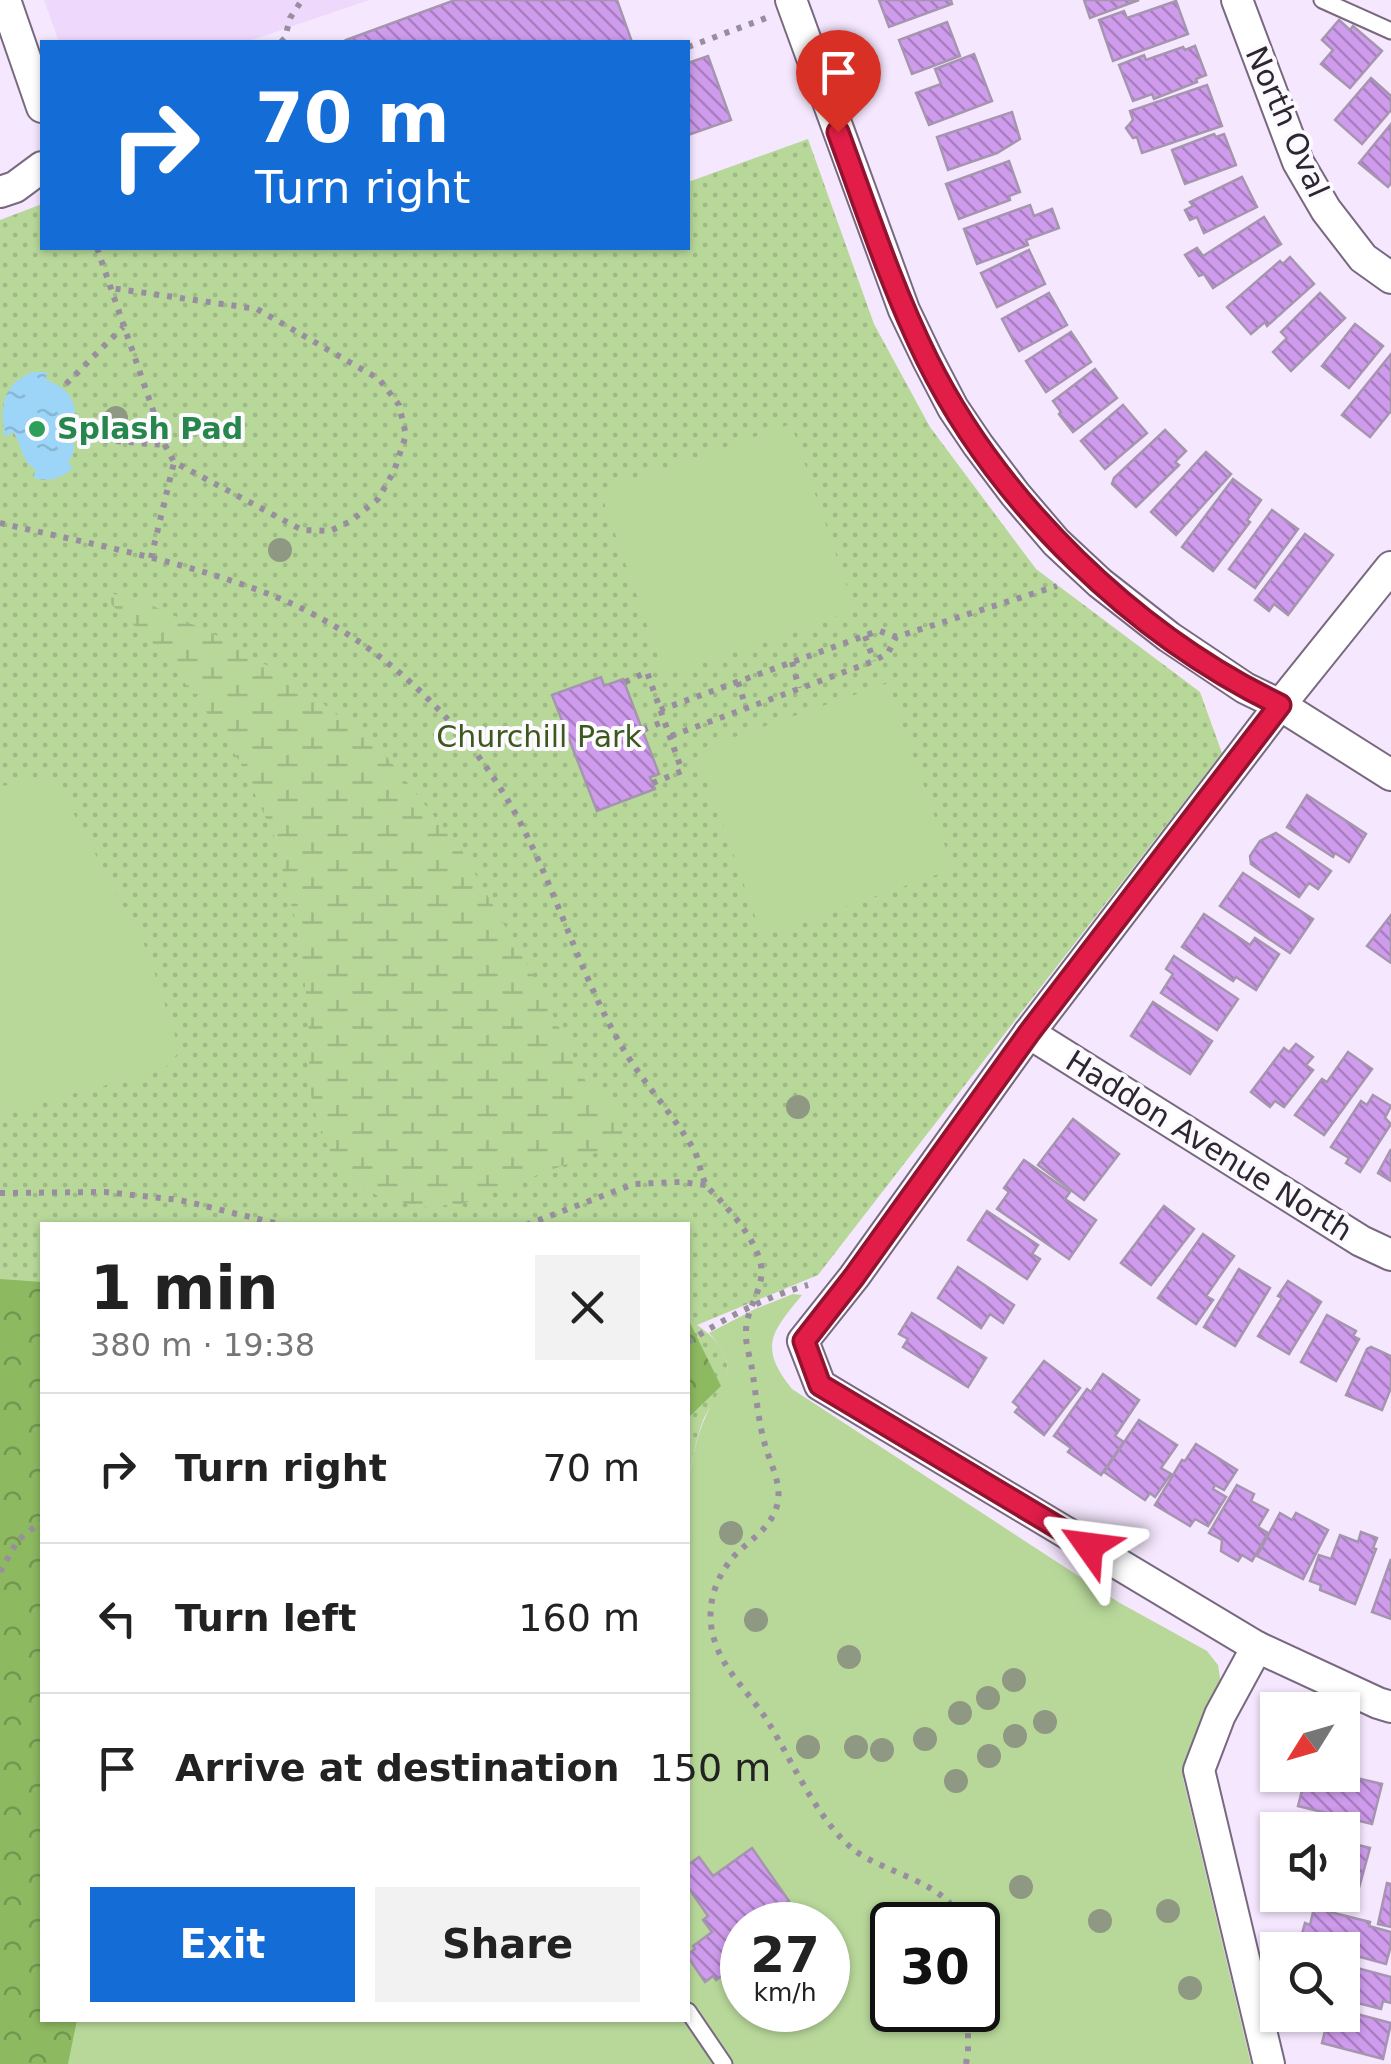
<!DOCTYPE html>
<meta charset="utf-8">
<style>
:root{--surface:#fff;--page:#f2f2f2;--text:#222;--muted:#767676;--line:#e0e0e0;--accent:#146cd6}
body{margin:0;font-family:"DejaVu Sans",sans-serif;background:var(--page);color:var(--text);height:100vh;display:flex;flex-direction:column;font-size:38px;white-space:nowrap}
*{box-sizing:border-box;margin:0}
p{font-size:32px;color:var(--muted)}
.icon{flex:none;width:55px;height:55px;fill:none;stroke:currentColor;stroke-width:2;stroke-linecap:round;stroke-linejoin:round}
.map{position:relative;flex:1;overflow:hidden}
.sheet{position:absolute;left:40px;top:1222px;width:650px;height:800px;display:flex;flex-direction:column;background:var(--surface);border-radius:0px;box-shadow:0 2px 8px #0004}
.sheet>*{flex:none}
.banner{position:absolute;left:40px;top:40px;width:650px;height:210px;border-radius:0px;box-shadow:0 2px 8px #0004;background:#146cd6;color:#fff;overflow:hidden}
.needle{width:65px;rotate:233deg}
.controls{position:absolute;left:1260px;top:1692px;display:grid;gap:20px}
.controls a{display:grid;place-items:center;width:100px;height:100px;border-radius:0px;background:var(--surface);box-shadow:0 2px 8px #0004;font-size:50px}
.speed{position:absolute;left:720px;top:1902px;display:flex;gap:20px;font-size:50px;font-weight:700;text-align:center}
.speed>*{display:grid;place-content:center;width:130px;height:130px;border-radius:50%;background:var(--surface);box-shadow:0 2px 8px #0004;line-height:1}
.speed small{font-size:25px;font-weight:400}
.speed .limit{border:5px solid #111;border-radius:15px;background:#fff;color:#111}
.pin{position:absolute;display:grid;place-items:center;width:85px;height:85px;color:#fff;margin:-102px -42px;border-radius:50% 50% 50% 0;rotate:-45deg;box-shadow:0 0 10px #0007}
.pin .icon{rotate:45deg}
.me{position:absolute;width:110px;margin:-55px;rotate:301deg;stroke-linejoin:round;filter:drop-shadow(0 0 8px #0008)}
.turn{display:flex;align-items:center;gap:35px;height:210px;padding:0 50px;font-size:45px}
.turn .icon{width:130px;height:130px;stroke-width:2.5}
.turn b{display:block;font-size:70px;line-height:85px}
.round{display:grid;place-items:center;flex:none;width:105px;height:105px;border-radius:0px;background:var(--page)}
.summary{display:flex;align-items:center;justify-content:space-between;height:170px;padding:0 50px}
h1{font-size:60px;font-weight:800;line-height:75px}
.primary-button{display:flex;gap:20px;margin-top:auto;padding:20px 50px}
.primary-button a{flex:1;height:115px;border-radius:0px;background:var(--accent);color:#fff;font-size:40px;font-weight:800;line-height:115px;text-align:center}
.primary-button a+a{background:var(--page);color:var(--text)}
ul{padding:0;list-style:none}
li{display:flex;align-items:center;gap:30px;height:150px;padding:0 50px;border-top:2px solid var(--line)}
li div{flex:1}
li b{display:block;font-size:38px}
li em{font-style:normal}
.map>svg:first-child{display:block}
.built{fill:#eed8fb}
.grass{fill:url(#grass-dots)}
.forest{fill:url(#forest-crowns)}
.wetland{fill:url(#wetland-marsh)}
.garden{fill:#b8d89a;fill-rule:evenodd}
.water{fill:url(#water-ripples)}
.building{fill:url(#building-back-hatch);stroke:#a595af;stroke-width:2.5}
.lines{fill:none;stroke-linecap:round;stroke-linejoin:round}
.service-casing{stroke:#786981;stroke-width:19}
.minor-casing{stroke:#786981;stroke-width:34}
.path{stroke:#988e9f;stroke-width:6;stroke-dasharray:5 8;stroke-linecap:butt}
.service{stroke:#fff;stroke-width:15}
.minor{stroke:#fff;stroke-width:30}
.tree{fill:#8f9882}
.route-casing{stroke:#92132f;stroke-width:25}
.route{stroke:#e11d48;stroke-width:18}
.leisure-dot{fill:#2e9e5b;stroke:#fcf9ff;stroke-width:4}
.labels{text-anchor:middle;stroke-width:8;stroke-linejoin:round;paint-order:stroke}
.street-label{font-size:30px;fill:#2c2630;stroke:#fcf9ff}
.leisure-label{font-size:30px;font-weight:bold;fill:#27864d;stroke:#fcf9ff;text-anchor:start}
.park-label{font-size:30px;fill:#3c581c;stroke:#fcf9ff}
</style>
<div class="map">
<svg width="1391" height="2064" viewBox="0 0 1391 2064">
<defs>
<pattern id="grass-dots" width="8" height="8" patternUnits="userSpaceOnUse" patternTransform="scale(2.5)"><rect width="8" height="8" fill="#b8d89a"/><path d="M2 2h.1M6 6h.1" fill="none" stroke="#9eb985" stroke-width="1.8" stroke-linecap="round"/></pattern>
<pattern id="forest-crowns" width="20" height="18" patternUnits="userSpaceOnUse" patternTransform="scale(2.5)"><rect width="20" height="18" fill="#8db961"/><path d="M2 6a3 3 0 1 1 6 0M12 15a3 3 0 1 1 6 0" fill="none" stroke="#739650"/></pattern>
<pattern id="wetland-marsh" width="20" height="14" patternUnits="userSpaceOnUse" patternTransform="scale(2.5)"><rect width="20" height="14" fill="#b8d89a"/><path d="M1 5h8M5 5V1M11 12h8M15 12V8" fill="none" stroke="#9eb985"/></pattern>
<pattern id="water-ripples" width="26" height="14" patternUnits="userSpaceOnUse" patternTransform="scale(2.5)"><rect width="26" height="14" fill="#9dd5f8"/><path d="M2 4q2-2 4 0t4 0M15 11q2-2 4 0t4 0" fill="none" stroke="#87b7d5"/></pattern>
<pattern id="building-back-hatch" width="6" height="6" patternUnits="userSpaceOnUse" patternTransform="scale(2.5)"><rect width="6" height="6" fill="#cf9bed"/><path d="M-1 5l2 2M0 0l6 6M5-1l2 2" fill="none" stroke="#a87ec0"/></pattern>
</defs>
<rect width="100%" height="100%" fill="#f5e7fe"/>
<path class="built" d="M44,0h325l-123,42h-187z"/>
<path class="grass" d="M808,139l66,185 56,103 106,142 164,123 22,61 -404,522 -121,50c20,14 38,32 27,59 -5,12 -14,22 -20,34 -8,19 -11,42 -16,62v-255h-646v795l26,44h-68v-1844l42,-16v44h646v-66z"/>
<g class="forest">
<path d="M0,1279l42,3v738h64l9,44h-115z"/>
<path d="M688,1319l33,67 -33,32z"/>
</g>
<path class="wetland" d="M97,591l39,7 88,41 81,50 77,62 80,100 72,126 52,105 34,33 3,17 -17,17 -144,55 -42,3 -44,-12 -35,-24 -20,-38 -11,-41 -2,-82 -9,-75 -25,-99 -34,-74 -43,-64 -45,-56z"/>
<g class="garden">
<path d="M791,424l64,186 -190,66 -65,-185z"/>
<path d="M888,683l65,186 -191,67 -65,-186z"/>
<path d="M55,779l92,171 33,101 -18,20 -87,22 -75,23v-330z"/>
<path d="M793,1294l9,1c-29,36 -45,51 -10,94l328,214 87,48 11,14 3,19 -38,94 68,286h-1183l9,-44h611v-540c5,-20 8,-43 17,-62 16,-37 39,-47 4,-85l46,-24zM742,1925h86v85h-86zM892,1925h86v85h-86z"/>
</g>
<path class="water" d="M33,372h14l-1,8c26,8 36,30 24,54 6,11 5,19 -2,29l5,5c-13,11 -23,14 -40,10l3,-8c-16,-10 -13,-24 -23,-38l-8,5c-5,-31 -3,-53 28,-65z"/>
<g class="building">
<path d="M455,0h162l15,42h-285l-1,-2z"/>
<path d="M879,0h72l1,4 -63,23z"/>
<path d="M1084,0h55l-49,18z"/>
<path d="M1176,1l12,33 -75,27 -14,-41 25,-9 3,7z"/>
<path d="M1339,20l11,10 3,-4 29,25 -32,37 -29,-24 12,-14 -11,-10z"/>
<path d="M947,22l13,34 -48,18 -13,-34z"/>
<path d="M1195,46l11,29 -10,4 1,3 -43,17 -2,-5 -19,7 -14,-36 25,-10 2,5 37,-13 2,3z"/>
<path d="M974,54l18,47 -63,24 -13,-32 25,-9 -6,-15z"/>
<path d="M708,56l23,64 -43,15v-72z"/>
<path d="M1371,78l20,18v14l-29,34 -27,-24z"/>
<path d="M1207,85l15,41 -80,27 -5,-16 -4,1 -7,-10 7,-8 -3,-9z"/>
<path d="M1012,112l8,27 -23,14 -49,17 -11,-33z"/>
<path d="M1391,124v59l-3,4 -29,-24z"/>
<path d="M1214,134l2,3 8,-3 12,31 -51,19 -13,-34z"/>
<path d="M1009,161l11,31 -11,4 1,4 -51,19 -13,-35z"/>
<path d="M1242,177l15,30 -53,26 -7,-16 -7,3 -5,-10 8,-4 -3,-4z"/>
<path d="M1030,205l4,11 18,-7 7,19 -33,12 2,5 -51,19 -13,-35z"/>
<path d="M1264,217l17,27 -68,44 -9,-14 -5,2 -14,-21 12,-7 6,8z"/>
<path d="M1029,250l16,34 -48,23 -16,-34z"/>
<path d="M1290,257l24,27 -47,42 -2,-4 -14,12 -24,-27 53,-46 3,3z"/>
<path d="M1049,293l18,32 -48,26 -17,-32z"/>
<path d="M1320,293l25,25 -54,53 -18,-19 14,-14 -6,-6z"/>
<path d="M1355,324l28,22 -34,42 -27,-22z"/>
<path d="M1071,332l20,30 -45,30 -20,-31z"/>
<path d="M1391,354v57l-21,26 -28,-22z"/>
<path d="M1095,369l22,29 -44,34 -14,-18 2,-2 -8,-11z"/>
<path d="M1123,405l24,28 -42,36 -24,-28z"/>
<path d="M1165,430l21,21 -11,11 4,3 -43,42 -24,-23 2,-6z"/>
<path d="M1206,452l25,22 -55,61 -25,-23z"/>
<path d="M1233,479l28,21 -14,20 3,2 -37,49 -31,-24z"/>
<path d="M1272,510l26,19 -43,59 -26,-19z"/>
<path d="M1305,534l28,21 -45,60 -14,-11 -5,7 -14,-11z"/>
<path d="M601,677l3,9 19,-7 36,95 -9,3 5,12 -58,22 -45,-116z"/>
<path d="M1307,795l59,39 -17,28 -14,-9 -2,4 -46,-30z"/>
<path d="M1276,833l55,38 -13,18 -9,-6 -10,14 -48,-33 -1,-8 10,-15z"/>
<path d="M1243,873l70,46 -23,34 -70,-47z"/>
<path d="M1204,914l46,31 5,-7 24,16 -23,36 -20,-13 -3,4 -51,-34z"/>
<path d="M1391,915v48l-24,-17z"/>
<path d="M1174,956l64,43 -21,31 -56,-37 12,-19 -7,-5z"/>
<path d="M1153,1002l59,39 -22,33 -59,-38z"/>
<path d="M1296,1044l17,13 -7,8 7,5 -29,37 -9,-6 -5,6 -19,-15 33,-44 5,4z"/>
<path d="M1348,1052l24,17 -48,66 -29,-20 27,-36 5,3z"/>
<path d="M1373,1095l18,11 -6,12 6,6 -31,48 -14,-9 3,-5 -18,-11 30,-46 6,4z"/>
<path d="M1073,1119l46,35 -35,46 -46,-35z"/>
<path d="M1391,1149v32l-13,-8z"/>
<path d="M1024,1160l46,32 -5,7 31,21 -27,39 -72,-50 12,-17 -5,-4z"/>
<path d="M1164,1206l30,23 -43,56 -30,-22z"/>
<path d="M987,1211l51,34 -6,9 8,5 -13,20 -59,-39z"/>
<path d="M1203,1234l31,22 -28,40 7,4 -17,24 -38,-26z"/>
<path d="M958,1267l56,38 -11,18 -13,-9 -9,14 -43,-30z"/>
<path d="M1239,1269l31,19 -35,58 -31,-19z"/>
<path d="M1288,1281l33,21 -32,52 -31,-18 24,-38 -4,-2z"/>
<path d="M912,1313l74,45 -18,29 -65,-40 5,-8 -9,-5z"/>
<path d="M1327,1315l29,16 -3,5 6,3 -23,42 -35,-19z"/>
<path d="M1371,1347l20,9v32l-9,22 -36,-15 21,-46z"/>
<path d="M1044,1361l36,27 -36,47 -29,-23 4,-5 -6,-5z"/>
<path d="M1103,1374l36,26 -24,36 9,6 -23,33 -33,-23 3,-4 -17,-12 33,-47 4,3z"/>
<path d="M1139,1420l38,25 -16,23 10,6 -16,23 -5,-4 -5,7 -41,-28z"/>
<path d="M1196,1444l41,26 -13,20 -9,-5 -2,4 13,8 -18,29 -13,-7 -5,7 -35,-21 27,-45 3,1z"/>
<path d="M1237,1485l17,9 -3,7 17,9 -10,17 10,6 -16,28 -10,-6 -4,6 -17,-10 1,-11 -13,-7z"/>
<path d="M1280,1513l12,7 4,-7 32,17 -25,49 -46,-23z"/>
<path d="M1361,1532l16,6 -4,10 3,1 -21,55 -35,-14 1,-5 -11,-4 9,-26 12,4 9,-24 18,7z"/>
<path d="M1391,1559v60l-19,-7z"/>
<path d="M1306,1775l40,10 2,-9 34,8 -10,40 -74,-18z"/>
<path d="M1342,1841l28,7 -13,47 -15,-4z"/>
<path d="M752,1848l37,53 -16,11 3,5 -11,8h-23v40l-1,-2 -3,2 4,6v16l-1,1 -12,-17 -13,9 -3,-4 -8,6 -17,-25v-3l7,-5 -2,-3 19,-14 -9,-12 5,-4 -20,-29v-22l11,-8 14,19z"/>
<path d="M1387,1883l4,1v43l-13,-3z"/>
<path d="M1314,1908l56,14 -1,4 22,6v13l-5,19 -44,-12v-2l-42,-9 5,-18 5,2z"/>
<path d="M1342,1964l49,13v26l-8,-2 -2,8 -39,-10z"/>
<path d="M1342,2010l49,13 -8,36 -61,-16 7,-28h13z"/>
</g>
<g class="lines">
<g class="service-casing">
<g id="service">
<path d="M1322,0l69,31"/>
<path d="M688,2011l36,53"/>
</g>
</g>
<g class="minor-casing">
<g id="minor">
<path d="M5,0l37,107"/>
<path d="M791,0l113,310 24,50 25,48 25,37 37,49 41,48 44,41 69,54 76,51 35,17 111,70"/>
<path d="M1237,0l61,162 28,48 37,48 28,20"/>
<path d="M0,192l15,-5 27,-20"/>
<path d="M1391,567l-111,138 -251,328 -175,244 -51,64 17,44 437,262 121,56 13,4"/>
<path d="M1029,1033l332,208 30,14"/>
<path d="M1257,1647l-37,68 -21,55 70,294"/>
</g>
</g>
<g class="path">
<path d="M281,42l4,-4 5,-20 12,-18"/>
<path d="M688,47l78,-29"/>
<path d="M97,248l68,197 9,17 128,68 28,1 21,-10 27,-22 16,-28 12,-36 -7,-30 -20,-26 -122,-70 -146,-21"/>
<path d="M66,384l57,-57"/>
<path d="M77,438l88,7"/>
<path d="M0,523c90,21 185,38 271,72 106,41 200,131 251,231 37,72 59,151 100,221 21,36 51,67 72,103 6,11 6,25 13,36 4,6 9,9 13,14 16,18 36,41 41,65 4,23 -15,43 -15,66 -1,12 4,26 6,38 4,25 6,51 13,76 5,18 16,37 13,56 -4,24 -25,37 -41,52 -23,24 -33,57 -22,89 10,31 36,52 53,80 25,40 49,98 86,128 31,24 97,32 108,75"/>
<path d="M151,558l23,-96"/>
<path d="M865,636l9,25"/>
<path d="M792,662l7,26"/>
<path d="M625,682l22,-10 35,99 -29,12"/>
<path d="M738,682l8,26"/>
<path d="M660,710l215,-78 5,-1 16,6"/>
<path d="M643,730l22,-9"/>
<path d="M671,736l203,-75 14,-8 8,-16 161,-51"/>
<path d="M0,1193l105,-1 75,8 103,25"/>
<path d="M526,1225l108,-41 46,-2 26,3"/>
<path d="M688,1342c37,-24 77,-45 120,-57"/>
<path d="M0,1572l18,-32 24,-19"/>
<path d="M966,2064l2,-12v-42"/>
</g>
<use href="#service" class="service"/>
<use href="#minor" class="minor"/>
</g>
<g class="tree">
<circle cx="116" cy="418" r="12"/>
<circle cx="280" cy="550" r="12"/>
<circle cx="798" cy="1107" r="12"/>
<circle cx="731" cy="1533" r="12"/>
<circle cx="756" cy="1620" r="12"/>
<circle cx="849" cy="1657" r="12"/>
<circle cx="1014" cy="1680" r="12"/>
<circle cx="988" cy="1698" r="12"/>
<circle cx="960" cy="1713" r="12"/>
<circle cx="1045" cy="1722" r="12"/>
<circle cx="1015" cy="1736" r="12"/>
<circle cx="925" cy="1739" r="12"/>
<circle cx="808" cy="1747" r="12"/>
<circle cx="856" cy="1747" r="12"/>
<circle cx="882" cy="1750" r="12"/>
<circle cx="989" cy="1756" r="12"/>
<circle cx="956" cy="1781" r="12"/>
<circle cx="1021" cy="1887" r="12"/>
<circle cx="1168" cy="1911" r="12"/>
<circle cx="1100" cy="1921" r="12"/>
<circle cx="1190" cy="1988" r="12"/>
</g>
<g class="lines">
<g class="route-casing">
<path id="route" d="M838,132c28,76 53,154 89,227 72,145 208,276 353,346l-251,328 -175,244 -50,64 16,44 269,161"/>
</g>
<use href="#route" class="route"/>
</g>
<circle class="leisure-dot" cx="37" cy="429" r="10"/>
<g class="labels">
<g class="street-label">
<text transform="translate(1287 122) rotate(66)" y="10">North Oval</text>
<text transform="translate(1209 1146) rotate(32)" y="10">Haddon Avenue North</text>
</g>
<g class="leisure-label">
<text x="57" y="439">Splash Pad</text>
</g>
<g class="park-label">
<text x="539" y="747">Churchill Park</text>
</g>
</g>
</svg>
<div class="controls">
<a><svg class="needle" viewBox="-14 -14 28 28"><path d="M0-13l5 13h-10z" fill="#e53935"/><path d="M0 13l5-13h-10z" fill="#767676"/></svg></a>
<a><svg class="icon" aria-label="sound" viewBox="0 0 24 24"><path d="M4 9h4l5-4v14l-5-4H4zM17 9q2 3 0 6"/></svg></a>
<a><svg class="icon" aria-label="search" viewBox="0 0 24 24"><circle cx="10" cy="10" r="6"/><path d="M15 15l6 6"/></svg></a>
</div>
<div class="speed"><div>27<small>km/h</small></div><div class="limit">30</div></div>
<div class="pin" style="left:838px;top:132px;background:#d93025"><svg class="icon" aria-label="arrive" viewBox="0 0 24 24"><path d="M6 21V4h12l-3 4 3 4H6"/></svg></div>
<svg class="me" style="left:1089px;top:1546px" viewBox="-20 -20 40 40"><path d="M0-17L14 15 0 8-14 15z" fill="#e11d48" stroke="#fff" stroke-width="4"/></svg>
<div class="banner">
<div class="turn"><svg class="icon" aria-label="right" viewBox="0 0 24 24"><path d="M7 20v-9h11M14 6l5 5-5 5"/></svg><div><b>70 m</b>Turn right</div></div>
</div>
<section class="sheet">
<div class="summary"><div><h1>1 min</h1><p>380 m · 19:38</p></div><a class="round"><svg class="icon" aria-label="close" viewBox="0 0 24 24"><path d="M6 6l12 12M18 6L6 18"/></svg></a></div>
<ul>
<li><svg class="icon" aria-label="right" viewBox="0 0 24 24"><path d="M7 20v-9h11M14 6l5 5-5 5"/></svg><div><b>Turn right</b></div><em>70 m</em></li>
<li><svg class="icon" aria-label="left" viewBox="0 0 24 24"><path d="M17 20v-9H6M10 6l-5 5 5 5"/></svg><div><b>Turn left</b></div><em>160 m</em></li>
<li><svg class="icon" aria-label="arrive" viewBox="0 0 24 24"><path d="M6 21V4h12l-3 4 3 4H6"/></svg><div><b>Arrive at destination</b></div><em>150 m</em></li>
</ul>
<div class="primary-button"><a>Exit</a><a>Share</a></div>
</section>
</div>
